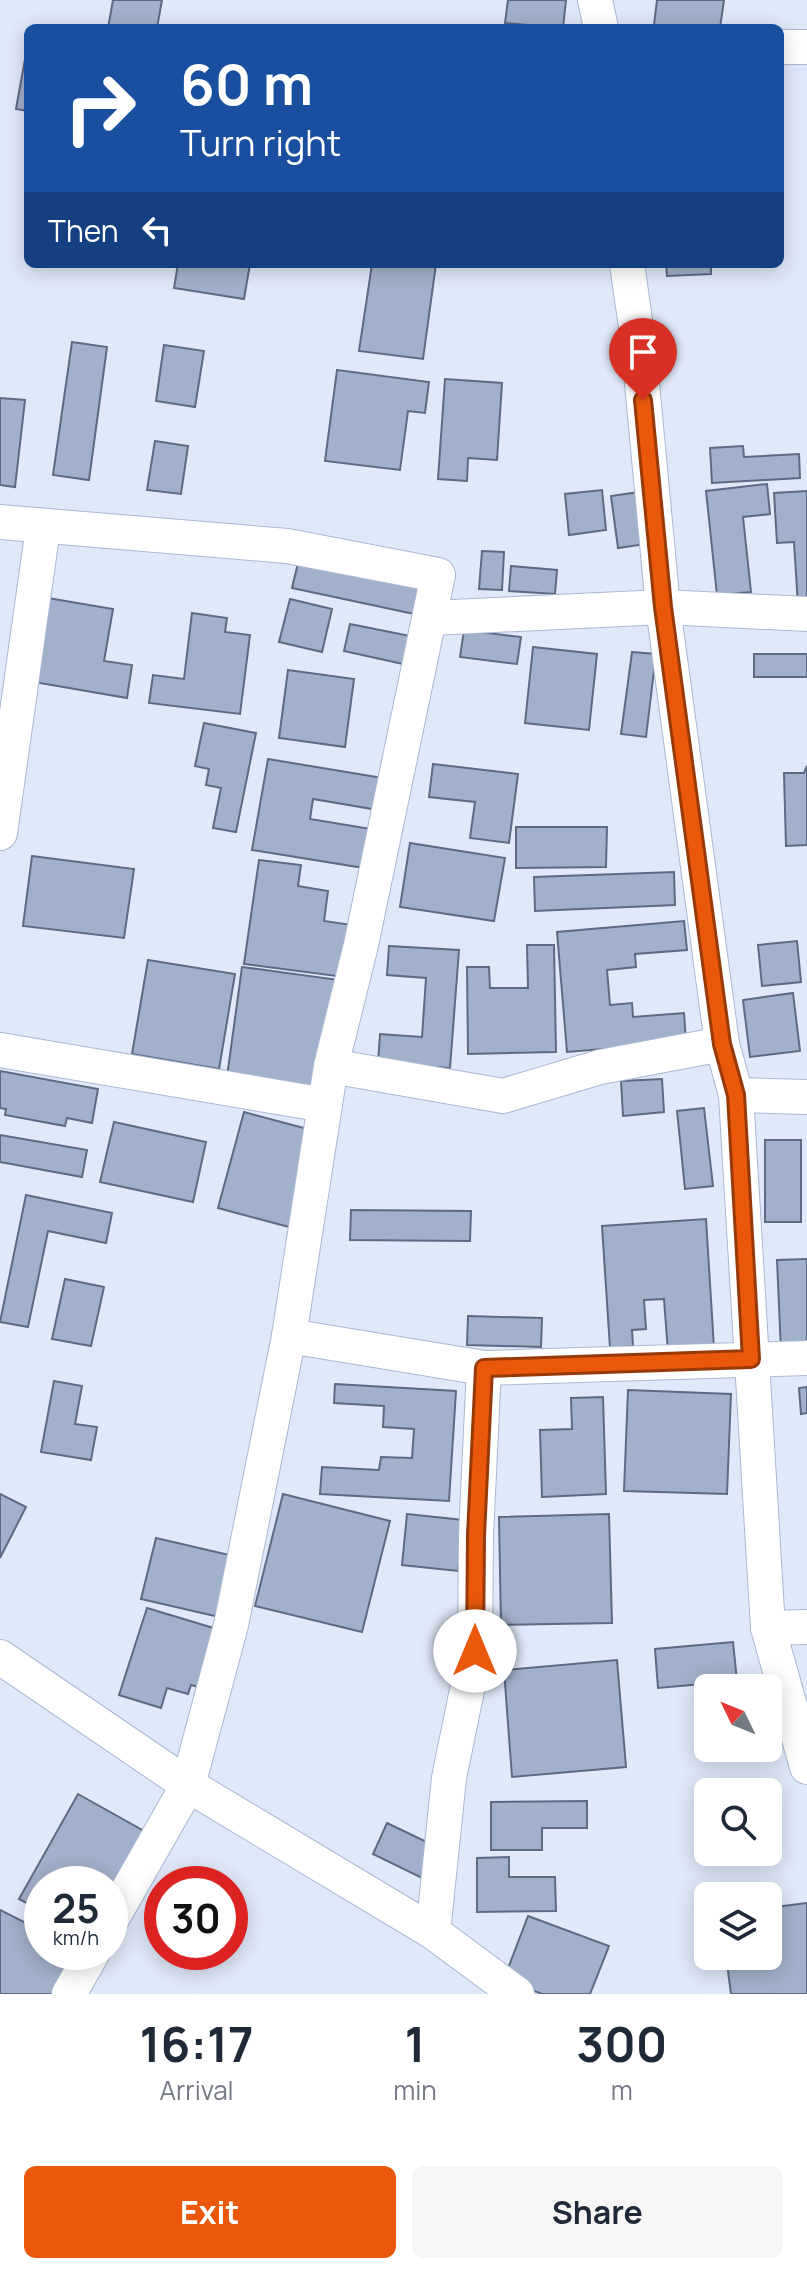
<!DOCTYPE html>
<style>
:root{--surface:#fff;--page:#f6f6f7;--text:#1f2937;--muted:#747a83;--accent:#ea580c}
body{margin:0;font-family:Manrope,sans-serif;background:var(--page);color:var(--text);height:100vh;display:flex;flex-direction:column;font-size:30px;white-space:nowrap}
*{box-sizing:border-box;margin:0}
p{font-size:26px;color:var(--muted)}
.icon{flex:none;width:44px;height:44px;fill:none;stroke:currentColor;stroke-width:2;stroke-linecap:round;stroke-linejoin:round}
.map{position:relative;height:1994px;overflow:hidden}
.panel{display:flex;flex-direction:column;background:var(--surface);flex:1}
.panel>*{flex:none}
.top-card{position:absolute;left:24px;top:24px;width:760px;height:244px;border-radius:12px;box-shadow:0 4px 20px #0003;background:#1a4fa0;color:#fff;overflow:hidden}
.needle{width:52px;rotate:313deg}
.tools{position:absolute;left:694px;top:1674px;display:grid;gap:16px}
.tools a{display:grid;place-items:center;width:88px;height:88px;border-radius:12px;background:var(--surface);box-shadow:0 4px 20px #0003;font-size:40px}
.speed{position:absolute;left:24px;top:1866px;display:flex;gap:16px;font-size:40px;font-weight:700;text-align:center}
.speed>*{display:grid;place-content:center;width:104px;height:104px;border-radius:50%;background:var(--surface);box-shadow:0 4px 20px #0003;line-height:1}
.speed small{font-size:20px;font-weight:400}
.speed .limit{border:12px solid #d22;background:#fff;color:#111}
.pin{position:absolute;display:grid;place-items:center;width:68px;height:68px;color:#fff;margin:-82px -34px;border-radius:50% 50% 50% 0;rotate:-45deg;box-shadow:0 0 8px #0007}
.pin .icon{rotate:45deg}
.me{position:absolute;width:88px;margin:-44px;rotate:0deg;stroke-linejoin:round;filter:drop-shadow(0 0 6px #0008)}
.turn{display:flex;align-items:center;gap:28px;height:168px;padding:0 24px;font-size:36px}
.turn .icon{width:104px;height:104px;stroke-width:2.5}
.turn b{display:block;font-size:56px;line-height:68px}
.then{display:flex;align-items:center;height:76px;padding:0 24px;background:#0003;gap:16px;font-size:30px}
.eta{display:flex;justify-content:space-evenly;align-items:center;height:136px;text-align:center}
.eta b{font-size:48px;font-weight:700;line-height:56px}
.action{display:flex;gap:16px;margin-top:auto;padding:16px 24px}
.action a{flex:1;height:92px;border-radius:12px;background:var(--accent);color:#fff;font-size:32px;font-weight:700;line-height:92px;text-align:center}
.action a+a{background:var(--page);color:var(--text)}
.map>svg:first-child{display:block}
.building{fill:#a2b1cb;stroke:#5d6a83;stroke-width:2}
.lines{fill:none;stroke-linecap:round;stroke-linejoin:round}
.minor-casing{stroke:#a9b8d3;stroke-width:36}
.minor{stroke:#fff;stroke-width:34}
.route-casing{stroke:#983908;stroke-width:20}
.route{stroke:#ea580c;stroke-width:14}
</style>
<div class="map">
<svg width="807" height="1994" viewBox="0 0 807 1994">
<rect width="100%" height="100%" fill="#e0e9fa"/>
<g class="building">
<path d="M113,0h49l-5,28h-49z"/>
<path d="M508,0h58l-3,28 -58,-5z"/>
<path d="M657,0h67l-4,28 -66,-3z"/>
<path d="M25,59l3,1v51l-12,-2z"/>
<path d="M178,264h72l-6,35 -70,-11z"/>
<path d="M372,264h64l-13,95 -64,-8z"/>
<path d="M666,264h45v10l-44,2z"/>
<path d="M72,342l35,5 -18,133 -36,-5z"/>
<path d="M164,345l40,6 -9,56 -39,-6z"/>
<path d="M337,370l92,12 -4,31 -17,-2 -8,59 -75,-9z"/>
<path d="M445,379l57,4 -5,77 -29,-2 -1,23 -29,-2z"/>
<path d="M0,398l25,2 -10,87 -15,-2z"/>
<path d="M155,441l33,5 -7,48 -34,-4z"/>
<path d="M743,446l1,11 55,-3 1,24 -88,5 -2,-35z"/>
<path d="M767,484l3,30 -27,3 8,75 -34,3 -11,-104z"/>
<path d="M602,490l4,40 -37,5 -4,-41z"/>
<path d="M807,491v114h-9l-4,-63 -17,1 -3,-50z"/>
<path d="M639,492l7,52 -28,4 -7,-52z"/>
<path d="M482,551l22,1 -2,38 -23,-1z"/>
<path d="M299,559l127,27 -7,29 -127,-27z"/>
<path d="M511,566l46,4 -2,24 -46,-3z"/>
<path d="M48,598l65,11 -9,52 28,4 -5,33 -93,-16z"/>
<path d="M290,599l42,10 -10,43 -43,-10z"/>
<path d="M192,613l35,5 -2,14 25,3 -10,79 -91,-11 4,-28 31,4z"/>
<path d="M350,624l60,12 -7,28 -59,-13z"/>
<path d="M464,630l57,7 -4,27 -57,-7z"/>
<path d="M533,647l64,7 -8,76 -64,-7z"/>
<path d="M632,652l24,2 -10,83 -25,-3z"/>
<rect x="754" y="654" width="53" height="23"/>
<path d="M288,670l66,9 -9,68 -66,-9z"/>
<path d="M204,723l52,10 -20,99 -23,-4 8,-40 -15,-3 3,-16 -14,-3z"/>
<path d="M268,759l115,19 -5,32 -65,-11 -3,20 61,10 -7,39 -112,-18z"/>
<path d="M433,764l85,10 -9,69 -39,-5 5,-36 -46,-5z"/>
<path d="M807,766v79l-21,1 -2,-73h20z"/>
<path d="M516,827h91l-1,40 -90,1z"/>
<path d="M410,843l95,15 -11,63 -94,-14z"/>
<path d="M32,856l102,13 -10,69 -101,-12z"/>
<path d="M259,860l42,5 -3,21 30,5 -4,30 28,4 -8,52 -100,-13z"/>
<path d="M674,872l1,33 -140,6 -1,-34z"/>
<path d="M684,921l3,29 -52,4 1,13 -29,3 3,35 22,-2 1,14 51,-4 2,29 -119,10 -10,-120z"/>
<path d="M797,941l4,41 -39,4 -4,-41z"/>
<path d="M527,945h27l2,107 -88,2 -1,-87h22l1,21h38z"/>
<path d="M389,946l70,4 -9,118 -72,-5 2,-29 42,3 4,-59 -39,-3z"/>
<path d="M148,960l87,14 -16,95 -87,-15z"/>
<path d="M242,967l97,13 -15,109 -97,-12z"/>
<path d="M793,993l7,58 -50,6 -7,-57z"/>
<path d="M0,1071l98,18 -6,34 -25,-5 -2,8 -60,-11 1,-6 -6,-1z"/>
<path d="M662,1079l2,33 -41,4 -2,-35z"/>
<path d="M704,1108l9,78 -28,3 -8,-78z"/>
<path d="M244,1112l71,19 -26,96 -71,-19z"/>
<path d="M114,1122l92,20 -13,60 -93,-20z"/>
<path d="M0,1135l87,15 -5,27 -82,-15z"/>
<rect x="765" y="1140" width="36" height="82"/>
<path d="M26,1195l86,18 -6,30 -58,-12 -20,96 -28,-5z"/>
<path d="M351,1210l120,1 -1,30 -120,-1z"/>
<path d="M706,1219l8,129 -46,4 -4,-53 -20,1 2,29 -14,1 1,16 -23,2 -8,-122z"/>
<path d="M807,1259v90l-26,2 -4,-91z"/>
<path d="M65,1279l39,8 -13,59 -39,-7z"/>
<path d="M468,1316l74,2 -1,29 -74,-2z"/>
<path d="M54,1381l28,5 -7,38 22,3 -6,33 -50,-8z"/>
<path d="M335,1384l121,7 -7,110 -129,-7 2,-27 57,3 2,-13 31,1 2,-29 -31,-2 1,-21 -50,-3z"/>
<path d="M807,1387v26l-6,1 -2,-26z"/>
<path d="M628,1390l103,4 -4,100 -103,-3z"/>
<path d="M603,1397l3,97 -64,3 -2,-67 32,-1 -1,-31z"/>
<path d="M0,1494l26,13 -26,51z"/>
<path d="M283,1494l107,27 -28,111 -107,-26z"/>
<path d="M407,1514l56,6 -5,51 -56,-6z"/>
<path d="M609,1514l3,109 -111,2 -2,-108z"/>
<path d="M156,1538l86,20 -14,61 -87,-20z"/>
<path d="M147,1608l73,22 -18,58 -11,-3 -3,9 -21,-6 -6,20 -42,-13z"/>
<path d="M733,1642l4,39 -79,7 -3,-39z"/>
<path d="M617,1660l9,107 -114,10 -8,-107z"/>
<path d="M78,1794l73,41 -41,73v-24h-68v27l-23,-12z"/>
<path d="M587,1801v27h-45v22h-51v-48z"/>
<path d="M387,1823l50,24 -15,31 -49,-24z"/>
<path d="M509,1857v20h46l1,34 -79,1v-54z"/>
<path d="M807,1903v91h-76l-5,-38h42v-48z"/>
<path d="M0,1910l42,21v21h37l-20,42h-59z"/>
<path d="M528,1916l81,30 -19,48h-48l-38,-15z"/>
</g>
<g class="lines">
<g class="minor-casing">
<g id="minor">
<path d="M595,0l6,28"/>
<path d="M780,47h27"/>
<path d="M627,264l11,77 25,266 59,437 14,51 32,533 39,139"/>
<path d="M0,522l287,24 151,29 -77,370 -30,121 -42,270 -58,289 -43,160 -78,137"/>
<path d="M432,618l231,-11 144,7"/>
<path d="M0,833l43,-305"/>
<path d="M0,1050l325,55"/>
<path d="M331,1066l172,30 97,-29 122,-23"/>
<path d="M736,1095l71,2"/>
<path d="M289,1336l195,32 323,-10"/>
<path d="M768,1628l39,-1"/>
<path d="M0,1657l188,128 245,147 84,62"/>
<path d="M433,1932l16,-154 26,-127 1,-116 8,-167"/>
<path d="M69,1994l24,-42"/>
</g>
</g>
<use href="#minor" class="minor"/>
</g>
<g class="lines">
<g class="route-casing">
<path id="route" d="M475,1651l1,-116 8,-167 267,-9 -15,-264 -14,-51 -59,-437 -20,-207"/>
</g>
<use href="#route" class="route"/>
</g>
</svg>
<div class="tools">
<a><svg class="needle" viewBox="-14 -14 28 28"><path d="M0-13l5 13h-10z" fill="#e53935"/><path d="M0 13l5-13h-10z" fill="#747a83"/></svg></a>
<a><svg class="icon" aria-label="search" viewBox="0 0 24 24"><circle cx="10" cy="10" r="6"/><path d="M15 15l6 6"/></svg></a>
<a><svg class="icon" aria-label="layers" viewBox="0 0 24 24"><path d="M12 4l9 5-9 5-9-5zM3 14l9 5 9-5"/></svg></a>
</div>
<div class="speed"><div>25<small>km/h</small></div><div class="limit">30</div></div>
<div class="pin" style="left:643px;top:400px;background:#d93025"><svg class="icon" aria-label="arrive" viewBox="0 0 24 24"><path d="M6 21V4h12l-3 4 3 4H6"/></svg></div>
<svg class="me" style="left:475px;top:1651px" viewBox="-20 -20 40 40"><circle r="19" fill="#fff"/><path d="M0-13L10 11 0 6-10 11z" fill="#ea580c"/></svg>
<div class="top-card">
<div class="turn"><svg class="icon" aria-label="right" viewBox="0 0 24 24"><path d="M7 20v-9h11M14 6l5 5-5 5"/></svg><div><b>60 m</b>Turn right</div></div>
<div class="then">Then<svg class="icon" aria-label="left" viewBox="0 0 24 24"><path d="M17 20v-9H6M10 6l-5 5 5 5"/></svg></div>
</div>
</div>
<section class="panel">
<div class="eta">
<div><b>16:17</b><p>Arrival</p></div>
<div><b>1</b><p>min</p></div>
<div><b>300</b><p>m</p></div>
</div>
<div class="action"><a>Exit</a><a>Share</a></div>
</section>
